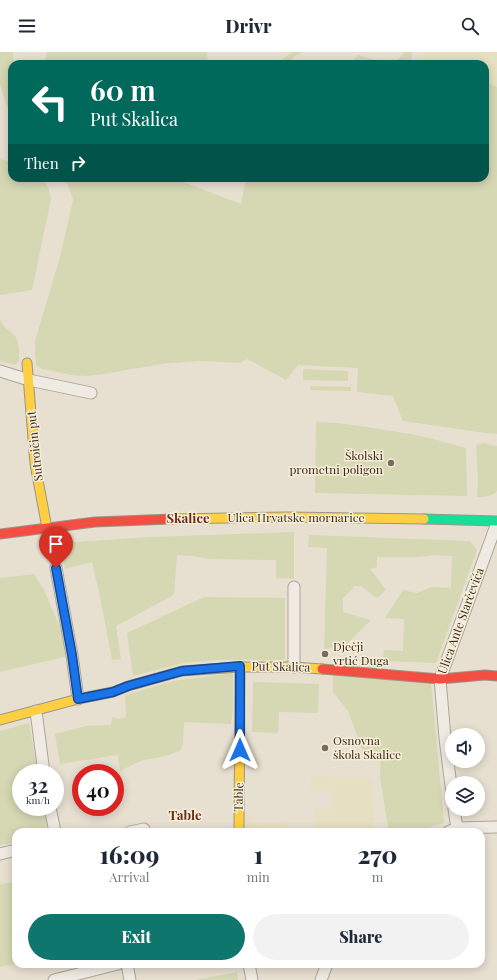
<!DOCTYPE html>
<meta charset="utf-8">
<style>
:root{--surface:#fff;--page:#f2f2f3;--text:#1f2937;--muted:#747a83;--accent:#0f766e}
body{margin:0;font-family:"Playfair Display",serif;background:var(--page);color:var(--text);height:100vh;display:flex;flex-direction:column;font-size:15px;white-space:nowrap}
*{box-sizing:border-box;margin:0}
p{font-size:13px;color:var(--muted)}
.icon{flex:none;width:22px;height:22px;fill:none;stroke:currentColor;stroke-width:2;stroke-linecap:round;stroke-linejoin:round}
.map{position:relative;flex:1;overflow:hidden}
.details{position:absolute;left:12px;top:776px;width:473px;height:140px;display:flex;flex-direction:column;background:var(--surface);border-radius:12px;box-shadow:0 2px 10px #0003}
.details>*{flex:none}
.banner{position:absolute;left:8px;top:8px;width:481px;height:122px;border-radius:12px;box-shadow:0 2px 10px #0003;background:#00695c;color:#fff;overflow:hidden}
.controls{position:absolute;left:445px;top:676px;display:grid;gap:8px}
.controls a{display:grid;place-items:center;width:40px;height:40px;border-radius:50%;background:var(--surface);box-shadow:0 2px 10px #0003;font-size:20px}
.speed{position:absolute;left:12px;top:712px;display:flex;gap:8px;font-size:20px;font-weight:700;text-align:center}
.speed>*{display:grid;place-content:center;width:52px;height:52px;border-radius:50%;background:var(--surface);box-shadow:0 2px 10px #0003;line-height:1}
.speed small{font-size:10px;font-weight:400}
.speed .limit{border:6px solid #d22;background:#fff;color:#111}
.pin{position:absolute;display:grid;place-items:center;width:34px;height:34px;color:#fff;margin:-41px -17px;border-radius:50% 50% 50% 0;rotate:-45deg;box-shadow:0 0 4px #0007}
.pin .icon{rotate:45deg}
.me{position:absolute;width:44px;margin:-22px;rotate:0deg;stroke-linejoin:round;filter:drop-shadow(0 0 3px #0008)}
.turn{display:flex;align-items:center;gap:14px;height:84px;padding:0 16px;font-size:18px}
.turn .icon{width:52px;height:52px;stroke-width:2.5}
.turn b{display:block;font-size:28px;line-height:34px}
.then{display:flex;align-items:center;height:38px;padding:0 16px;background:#0003;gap:8px;font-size:15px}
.eta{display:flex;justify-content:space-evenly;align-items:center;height:68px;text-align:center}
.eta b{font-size:24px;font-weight:800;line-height:28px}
.button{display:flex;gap:8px;margin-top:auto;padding:8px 16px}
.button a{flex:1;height:46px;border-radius:24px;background:var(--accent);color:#fff;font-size:16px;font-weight:800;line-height:46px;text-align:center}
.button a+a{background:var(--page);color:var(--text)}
header{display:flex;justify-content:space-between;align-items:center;height:52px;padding:0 16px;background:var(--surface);font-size:18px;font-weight:800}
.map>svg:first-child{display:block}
.farmland{fill:#e6dfc2}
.green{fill:#d6d7b3}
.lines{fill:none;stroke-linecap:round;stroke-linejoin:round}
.street-casing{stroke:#ada599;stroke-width:13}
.fast-casing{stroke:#9c958a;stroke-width:11}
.slow-casing{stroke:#9c958a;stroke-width:11}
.jam-casing{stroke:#9c958a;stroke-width:11}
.street{stroke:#efebe3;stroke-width:11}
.fast{stroke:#16e098;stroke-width:9}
.slow{stroke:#ffcf43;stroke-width:9}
.jam{stroke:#f24e42;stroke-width:9}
.route-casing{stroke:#114b97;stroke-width:10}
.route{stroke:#1a73e8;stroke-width:7}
.poi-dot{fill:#786c5e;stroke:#f7eed8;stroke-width:1.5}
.labels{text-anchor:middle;stroke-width:3;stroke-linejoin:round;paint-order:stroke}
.street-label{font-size:12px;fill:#3d2e20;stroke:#f7eed8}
.poi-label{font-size:12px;fill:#3d2e20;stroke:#f7eed8;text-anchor:start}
.neighbourhood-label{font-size:13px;font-weight:bold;fill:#6b2e1e;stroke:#f7eed8}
</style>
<header><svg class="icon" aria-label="menu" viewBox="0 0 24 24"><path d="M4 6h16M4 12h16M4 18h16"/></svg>Drivr<svg class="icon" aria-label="search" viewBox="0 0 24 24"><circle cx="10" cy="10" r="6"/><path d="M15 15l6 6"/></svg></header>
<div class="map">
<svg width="497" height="928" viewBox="0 0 497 928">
<rect width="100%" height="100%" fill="#e7e0d1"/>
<g class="farmland">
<path d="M423,0h74v35l-12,-5v-18h-62z"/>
<path d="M311,724l60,2 3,53 -4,1h-54l-1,-23h17l1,-18 -22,-1z"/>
<path d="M245,758l12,15 32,-3v10h-44z"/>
</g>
<g class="green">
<path d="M0,0h13v5l2,7h-3v48h-3l-9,-27z"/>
<path d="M47,0h160l1,8 5,4h-169z"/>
<path d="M292,0h11l-9,5 -9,7h-8z"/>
<path d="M404,0h8l-1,12h-58l2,-6 3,-3c7,1 13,5 21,6 3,0 7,0 10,0 8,0 11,-2 15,-9z"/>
<path d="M485,30l12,5v347l-18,-2 -76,-11 -10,-25 -36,-4 1,-24 -60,-3 -12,15 -39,-21 -7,4 -40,-2 -32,2 -47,8 -24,4 -10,1 -16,-1 -29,-6 -6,-4 -1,-13v-11l25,-84 13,-57 -5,-15 -5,-7h116l-1,2 63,24 5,-26h239z"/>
<path d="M0,106l12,5v15h29l7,9 3,12 -19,91 -32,5z"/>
<path d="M0,267c2,8 10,11 15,17 5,6 4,18 4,25l-4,4 -15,-4z"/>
<path d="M303,317l45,2v10l-45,-1z"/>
<path d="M310,334l41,1v4l-41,-1z"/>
<path d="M316,370l21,1 37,5 47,8 45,12 1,48 -152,-3z"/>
<path d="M483,391l14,3v45c-6,6 -12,6 -20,6l1,-17 -2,-35z"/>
<path d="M294,480v47l-18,-1v-18l-68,-1 -14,-3 -17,-1 -3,39 -4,3 -54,29 5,33 -9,1 -11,-58 -9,-40 -27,7 -4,-26 89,-6z"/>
<path d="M309,483l161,6 7,9 -41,113 -53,-2 1,-11 19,1 1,-32 -19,-1 18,-28 14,3 15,-6 19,1 1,-32 -19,-1 -14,2h-42v10l-7,2 16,21 -9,8 -16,-12h-6l-12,12v14l28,8 -23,23 -24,7 3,-102 -19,-1z"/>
<path d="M34,522l11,18 27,63 -72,17v-94z"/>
<path d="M204,545l81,1v62h-66l-36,3 -50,13 -6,-43z"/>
<path d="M233,621v37l-2,14 -47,-2 -1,22 -3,7 -18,6 -19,3 -23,11 -2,-16 -58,9 -5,-30 31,-8 25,-1 1,-8 7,2 7,-2 -1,-22 48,-14z"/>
<path d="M333,623l98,7 13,141 -30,9h-24l-2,-5 -8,-49 1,-26 -18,-1 -15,-40 -15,-19z"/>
<path d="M253,630l66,2 -1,29 -39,-1 -1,21 -26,-1z"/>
<path d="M29,671l9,50h-17v34h23l4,25h-32v10l-16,3v-114z"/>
<path d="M16,830v82l-16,3v-83z"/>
<path d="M237,920l1,8h-43z"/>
</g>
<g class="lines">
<g class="street-casing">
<g id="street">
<path d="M0,319l29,9 62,13"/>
<path d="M56,516l16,87 6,44"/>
<path d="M294,615v-80"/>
<path d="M36,659l8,62"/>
<path d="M452,742l-7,-56 -5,-59 57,-156"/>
<path d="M50,755l5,25"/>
<path d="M454,757l3,19"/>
<path d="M130,780l14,-3"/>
<path d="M448,780l9,-4 40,-1"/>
<path d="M0,802l16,-4"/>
<path d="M127,912l3,16"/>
<path d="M249,912l3,16"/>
<path d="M54,928l64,-16"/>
<path d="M321,928l6,-16"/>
</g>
</g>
<g class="fast-casing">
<path id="fast" d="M424,467l73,2"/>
</g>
<g class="slow-casing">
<g id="slow">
<path d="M27,311l8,101 12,64"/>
<path d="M172,467l116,-2 136,2"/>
<path d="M0,668l78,-21 35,-7 15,-6 54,-15 58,-4h54l28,2"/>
<path d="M239,780l1,-165"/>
</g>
</g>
<g class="jam-casing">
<g id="jam">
<path d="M0,482l95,-12 77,-3"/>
<path d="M322,617l118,10 45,-4 12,1"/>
</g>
</g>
<use href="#street" class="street"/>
<use href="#fast" class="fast"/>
<use href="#slow" class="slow"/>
<use href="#jam" class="jam"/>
</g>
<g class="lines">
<g class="route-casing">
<path id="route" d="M56,516l16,87 6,44 35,-7 15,-6 54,-15 58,-5v84"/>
</g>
<use href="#route" class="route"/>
</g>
<g class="poi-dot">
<circle cx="391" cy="411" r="4"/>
<circle cx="325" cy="602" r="4"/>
<circle cx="325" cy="696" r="4"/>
</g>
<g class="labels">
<g class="street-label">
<text transform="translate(35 394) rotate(-96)" y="4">Sutroičin put</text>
<text x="296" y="470">Ulica Hrvatske mornarice</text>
<text transform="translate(461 569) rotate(-70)" y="4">Ulica Ante Starčevića</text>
<text transform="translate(281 615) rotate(1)" y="4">Put Skalica</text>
<text transform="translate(239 745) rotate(-89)" y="4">Table</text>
</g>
<g class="poi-label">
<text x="383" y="408" text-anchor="end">Školski<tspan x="383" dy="14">prometni poligon</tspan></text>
<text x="333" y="599">Dječji<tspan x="333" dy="14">vrtić Duga</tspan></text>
<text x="333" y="693">Osnovna<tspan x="333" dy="14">škola Skalice</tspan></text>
</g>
<g class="neighbourhood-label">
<text x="188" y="471">Skalice</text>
<text x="185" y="768">Table</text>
</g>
</g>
</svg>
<div class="controls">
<a><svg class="icon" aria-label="sound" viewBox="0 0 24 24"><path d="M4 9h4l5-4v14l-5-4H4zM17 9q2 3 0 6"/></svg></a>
<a><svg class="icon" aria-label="layers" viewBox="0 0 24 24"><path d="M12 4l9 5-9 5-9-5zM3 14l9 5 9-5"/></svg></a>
</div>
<div class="speed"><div>32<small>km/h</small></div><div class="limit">40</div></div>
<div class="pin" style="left:56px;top:516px;background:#d93025"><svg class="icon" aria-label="arrive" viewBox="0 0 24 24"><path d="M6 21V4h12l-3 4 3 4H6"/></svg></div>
<svg class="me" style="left:240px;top:698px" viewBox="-20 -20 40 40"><path d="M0-17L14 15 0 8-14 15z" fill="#1a73e8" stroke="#fff" stroke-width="4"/></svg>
<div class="banner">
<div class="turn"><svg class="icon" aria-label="left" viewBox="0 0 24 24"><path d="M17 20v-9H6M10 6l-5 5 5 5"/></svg><div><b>60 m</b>Put Skalica</div></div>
<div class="then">Then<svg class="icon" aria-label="right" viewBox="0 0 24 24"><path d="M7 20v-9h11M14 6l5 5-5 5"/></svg></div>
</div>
<section class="details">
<div class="eta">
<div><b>16:09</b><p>Arrival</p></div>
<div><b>1</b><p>min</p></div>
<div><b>270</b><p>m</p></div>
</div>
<div class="button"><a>Exit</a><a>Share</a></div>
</section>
</div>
